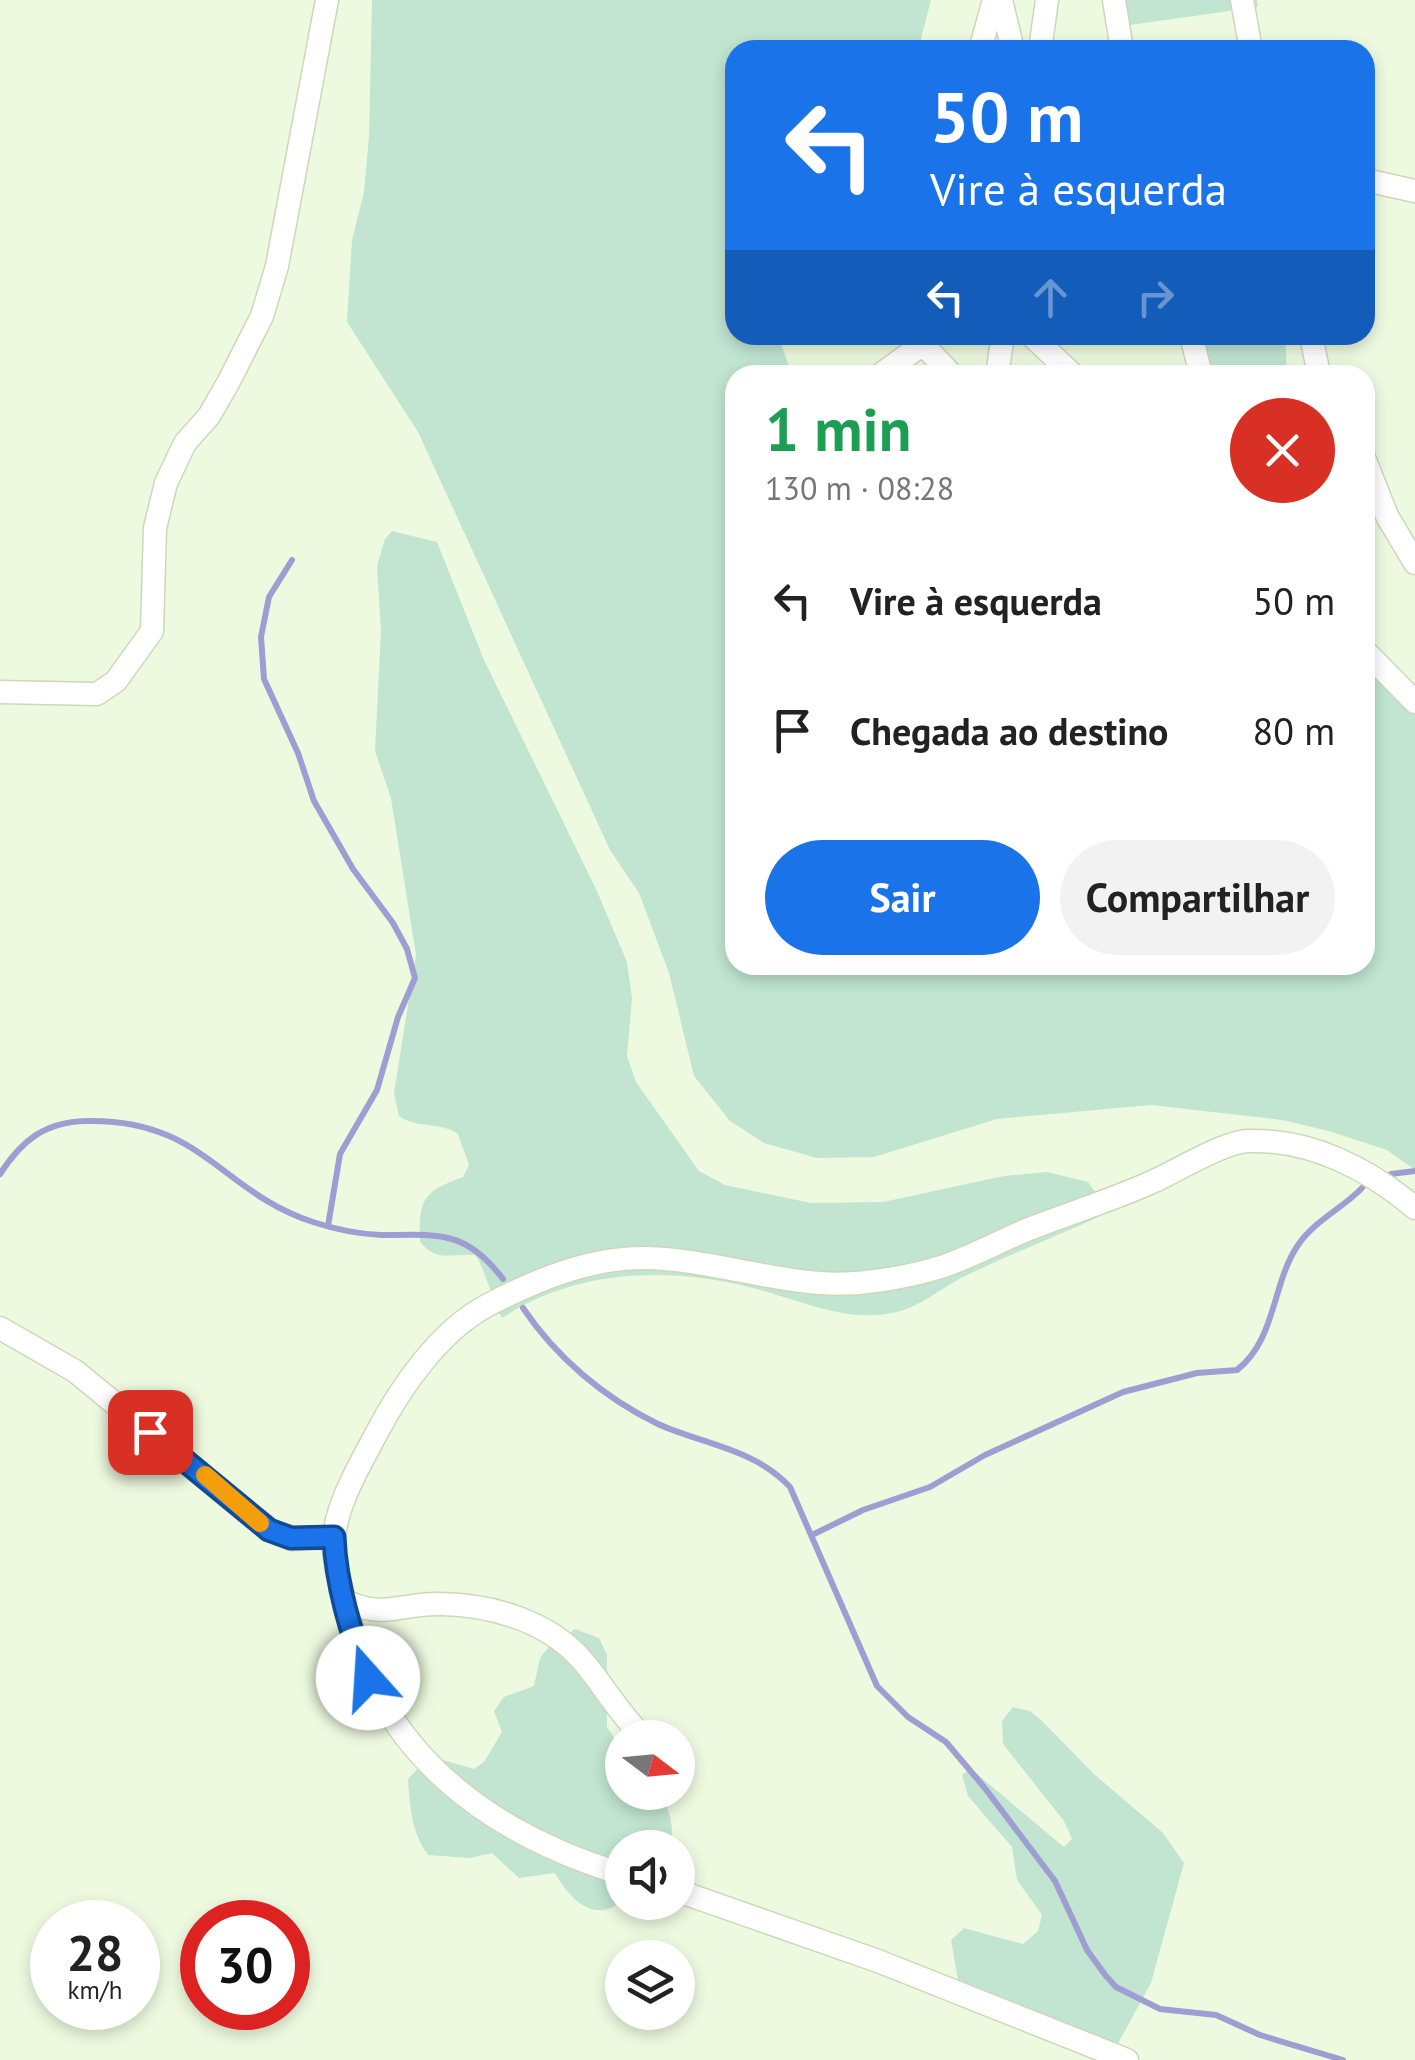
<!DOCTYPE html>
<html lang="pt">
<meta charset="utf-8">
<style>
:root{--surface:#fff;--page:#f2f2f2;--text:#222;--muted:#767676;--accent:#1a73e8}
body{margin:0;font-family:"PT Sans",sans-serif;background:var(--page);color:var(--text);height:100vh;display:flex;flex-direction:column;font-size:38px;white-space:nowrap}
*{box-sizing:border-box;margin:0}
p{font-size:32px;color:var(--muted)}
.icon{flex:none;width:55px;height:55px;fill:none;stroke:currentColor;stroke-width:2;stroke-linecap:round;stroke-linejoin:round}
.map{position:relative;flex:1;overflow:hidden}
.drawer{position:absolute;left:725px;top:365px;width:650px;height:610px;display:flex;flex-direction:column;background:var(--surface);border-radius:30px;box-shadow:0 5px 15px #0003}
.drawer>*{flex:none}
.hud{position:absolute;left:725px;top:40px;width:650px;height:305px;border-radius:30px;box-shadow:0 5px 15px #0003;background:#1a73e8;color:#fff;overflow:hidden}
.needle{width:65px;rotate:106deg}
.controls{position:absolute;left:605px;top:1720px;display:grid;gap:20px}
.controls a{display:grid;place-items:center;width:90px;height:90px;border-radius:50%;background:var(--surface);box-shadow:0 5px 15px #0003;font-size:50px}
.speed{position:absolute;left:30px;top:1900px;display:flex;gap:20px;font-size:50px;font-weight:700;text-align:center}
.speed>*{display:grid;place-content:center;width:130px;height:130px;border-radius:50%;background:var(--surface);box-shadow:0 5px 15px #0003;line-height:1}
.speed small{font-size:25px;font-weight:400}
.speed .limit{border:15px solid #d22;background:#fff;color:#111}
.pin{position:absolute;display:grid;place-items:center;width:85px;height:85px;color:#fff;margin:-42px;border-radius:20px;box-shadow:0 5px 15px #0006}
.me{position:absolute;width:110px;margin:-55px;rotate:341deg;stroke-linejoin:round;filter:drop-shadow(0 0 8px #0008)}
.turn{display:flex;align-items:center;gap:35px;height:210px;padding:0 40px;font-size:45px}
.turn .icon{width:130px;height:130px;stroke-width:2.5}
.turn b{display:block;font-size:70px;line-height:85px}
.lanes{display:flex;align-items:center;height:95px;padding:0 40px;background:#0003;justify-content:center;gap:50px;direction:ltr}
.lanes .off{opacity:.35}
.round{display:grid;place-items:center;flex:none;width:105px;height:105px;border-radius:52px;background:var(--page)}
.headline{display:flex;align-items:center;justify-content:space-between;height:170px;padding:0 40px}
h1{font-size:60px;font-weight:600;line-height:75px;color:#1e9e55}
.cta{display:flex;gap:20px;margin-top:auto;padding:20px 40px}
.cta a{flex:1;height:115px;border-radius:60px;background:var(--accent);color:#fff;font-size:40px;font-weight:600;line-height:115px;text-align:center}
.cta a+a{background:var(--page);color:var(--text)}
ul{padding:0;list-style:none}
li{display:flex;align-items:center;gap:30px;height:130px;padding:0 40px}
li div{flex:1}
li b{display:block;font-size:38px}
li em{font-style:normal}
.map>svg:first-child{display:block}
.green{fill:#c1e5d1}
.lines{fill:none;stroke-linecap:round;stroke-linejoin:round}
.stream{stroke:#9e9ed2;stroke-width:6}
.minor-casing{stroke:#cdd8b8;stroke-width:25}
.minor{stroke:#fff;stroke-width:22}
.route-casing{stroke:#114b97;stroke-width:25}
.route{stroke:#1a73e8;stroke-width:18}
.slow{stroke:#f59e0b;stroke-width:18}
</style>
<div class="map">
<svg width="1415" height="2060" viewBox="0 0 1415 2060">
<rect width="100%" height="100%" fill="#eefae0"/>
<g class="green">
<path d="M372,0h559l-13,50h-183v285h43l14,40h-57v590h630v-326l50,48v483l-28,-20 -58,-19 -47,-11 -131,-15 -154,14 -123,38 -57,1 -53,-15 -34,-22 -36,-45 -25,-103 -30,-80 -29,-43 -192,-418 -71,-110 5,-82 12,-48 5,-56z"/>
<path d="M1118,0h139l1,7 -135,19z"/>
<path d="M1198,335h87l2,40h-78z"/>
<path d="M392,531l45,11 47,118 112,229 31,73 5,36 -5,58 9,26 63,89 26,14 86,18 72,-1 121,-26 43,-4 41,10 8,11 3,19 -5,7c-44,20 -90,38 -133,59 -26,14 -44,32 -75,36 -42,6 -80,-11 -119,-22 -87,-26 -187,-26 -265,26 -9,-17 -19,-54 -27,-63 -25,-2 -37,8 -55,-13 -1,-43 2,-50 43,-65l6,-12 -11,-31c-18,-13 -42,-5 -59,-18l-5,-23 22,-138 -25,-157 -16,-47 6,-120 -4,-65 8,-27z"/>
<path d="M575,1629l24,9 8,17v72l15,23v42l38,1c10,16 15,35 10,54l-48,1v53c-28,24 -53,-3 -67,-28l-36,5 -27,-25 -22,5 -42,-3c-17,-24 -18,-48 -20,-76l17,-18 18,-1 31,9 10,-7 18,-30 -8,-21 10,-14 30,-11 6,-28 7,-9z"/>
<path d="M1013,1707l17,4 12,10 52,53 69,59 21,30 -33,120 -42,77 -147,-57 -11,-63 13,-12 59,16 15,-13 4,-16 -25,-35 -5,-33 -44,-51 -6,-21 9,-6 93,78 8,-8 -8,-18 -61,-77 -1,-23z"/>
</g>
<g class="lines">
<g class="stream">
<path d="M292,560l-23,37 -8,40 3,42 34,74 16,48 39,68 40,54 14,26 8,29 -17,39 -21,73 -37,64 -12,72"/>
<path d="M0,1174c22,-34 45,-52 86,-53 116,-3 136,72 227,101 21,7 46,12 68,13 57,0 84,-6 122,44"/>
<path d="M1391,1174l24,-3"/>
<path d="M523,1308c33,49 81,90 135,116 44,20 97,25 132,63l87,199 31,31 38,25 38,45 71,94 32,69 19,26 10,11 44,22 56,6 44,20 83,25"/>
<path d="M812,1535l51,-25 67,-23 55,-32 138,-63 74,-19 40,-3c39,-30 35,-87 61,-125 16,-24 45,-37 64,-57"/>
</g>
<g class="minor-casing">
<g id="minor">
<path d="M1001,0l12,50"/>
<path d="M1114,0l8,50"/>
<path d="M1242,0l9,50"/>
<path d="M980,50l14,-50"/>
<path d="M1040,50l7,-50"/>
<path d="M1365,180l50,11"/>
<path d="M914,335l38,40"/>
<path d="M1031,335l42,40"/>
<path d="M1191,335l10,40"/>
<path d="M1311,335l8,40"/>
<path d="M880,375l43,-31"/>
<path d="M997,375l6,-40"/>
<path d="M1365,460l22,56 28,47"/>
<path d="M1365,651l50,51"/>
<path d="M0,692l97,2 19,-13 36,-50 3,-103 11,-45 19,-40 24,-27 19,-33 34,-67 15,-50 50,-266"/>
<path d="M0,1328l75,43 194,159 22,9 42,-2"/>
<path d="M345,1601c41,19 57,1 97,3 50,1 105,17 139,55 22,25 38,55 63,79"/>
<path d="M622,1874c-134,-41 -243,-121 -275,-264 -5,-22 -14,-45 -13,-69 1,-35 25,-74 41,-105 25,-48 64,-105 113,-131 48,-25 103,-48 158,-47 58,1 116,21 174,25 37,3 85,-5 121,-16 30,-10 59,-26 88,-38 41,-16 83,-29 123,-47 25,-11 71,-40 96,-41 63,-2 121,28 167,67"/>
<path d="M678,1891l200,70 249,99"/>
</g>
</g>
<use href="#minor" class="minor"/>
</g>
<g class="lines">
<g class="route-casing">
<path id="route" d="M150,1432l119,98 22,8 43,-1c2,48 17,96 34,141"/>
</g>
<use href="#route" class="route"/>
<path class="slow" d="M205,1475l55,48"/>
</g>
</svg>
<div class="controls">
<a><svg class="needle" viewBox="-14 -14 28 28"><path d="M0-13l5 13h-10z" fill="#e53935"/><path d="M0 13l5-13h-10z" fill="#767676"/></svg></a>
<a><svg class="icon" aria-label="sound" viewBox="0 0 24 24"><path d="M4 9h4l5-4v14l-5-4H4zM17 9q2 3 0 6"/></svg></a>
<a><svg class="icon" aria-label="layers" viewBox="0 0 24 24"><path d="M12 4l9 5-9 5-9-5zM3 14l9 5 9-5"/></svg></a>
</div>
<div class="speed"><div>28<small>km/h</small></div><div class="limit">30</div></div>
<div class="pin" style="left:150px;top:1432px;background:#d93025"><svg class="icon" aria-label="arrive" viewBox="0 0 24 24"><path d="M6 21V4h12l-3 4 3 4H6"/></svg></div>
<svg class="me" style="left:368px;top:1678px" viewBox="-20 -20 40 40"><circle r="19" fill="#fff"/><path d="M0-13L10 11 0 6-10 11z" fill="#1a73e8"/></svg>
<div class="hud">
<div class="turn"><svg class="icon" aria-label="left" viewBox="0 0 24 24"><path d="M17 20v-9H6M10 6l-5 5 5 5"/></svg><div><b>50 m</b>Vire à esquerda</div></div>
<div class="lanes"><svg class="icon" aria-label="left" viewBox="0 0 24 24"><path d="M17 20v-9H6M10 6l-5 5 5 5"/></svg><svg class="icon off" aria-label="ahead" viewBox="0 0 24 24"><path d="M12 20V5M6 11l6-6 6 6"/></svg><svg class="icon off" aria-label="right" viewBox="0 0 24 24"><path d="M7 20v-9h11M14 6l5 5-5 5"/></svg></div>
</div>
<section class="drawer">
<div class="headline"><div><h1>1 min</h1><p>130 m · 08:28</p></div><a class="round" style="background:#d93025;color:#fff"><svg class="icon" aria-label="close" viewBox="0 0 24 24"><path d="M6 6l12 12M18 6L6 18"/></svg></a></div>
<ul>
<li><svg class="icon" aria-label="left" viewBox="0 0 24 24"><path d="M17 20v-9H6M10 6l-5 5 5 5"/></svg><div><b>Vire à esquerda</b></div><em>50 m</em></li>
<li><svg class="icon" aria-label="arrive" viewBox="0 0 24 24"><path d="M6 21V4h12l-3 4 3 4H6"/></svg><div><b>Chegada ao destino</b></div><em>80 m</em></li>
</ul>
<div class="cta"><a>Sair</a><a>Compartilhar</a></div>
</section>
</div>
